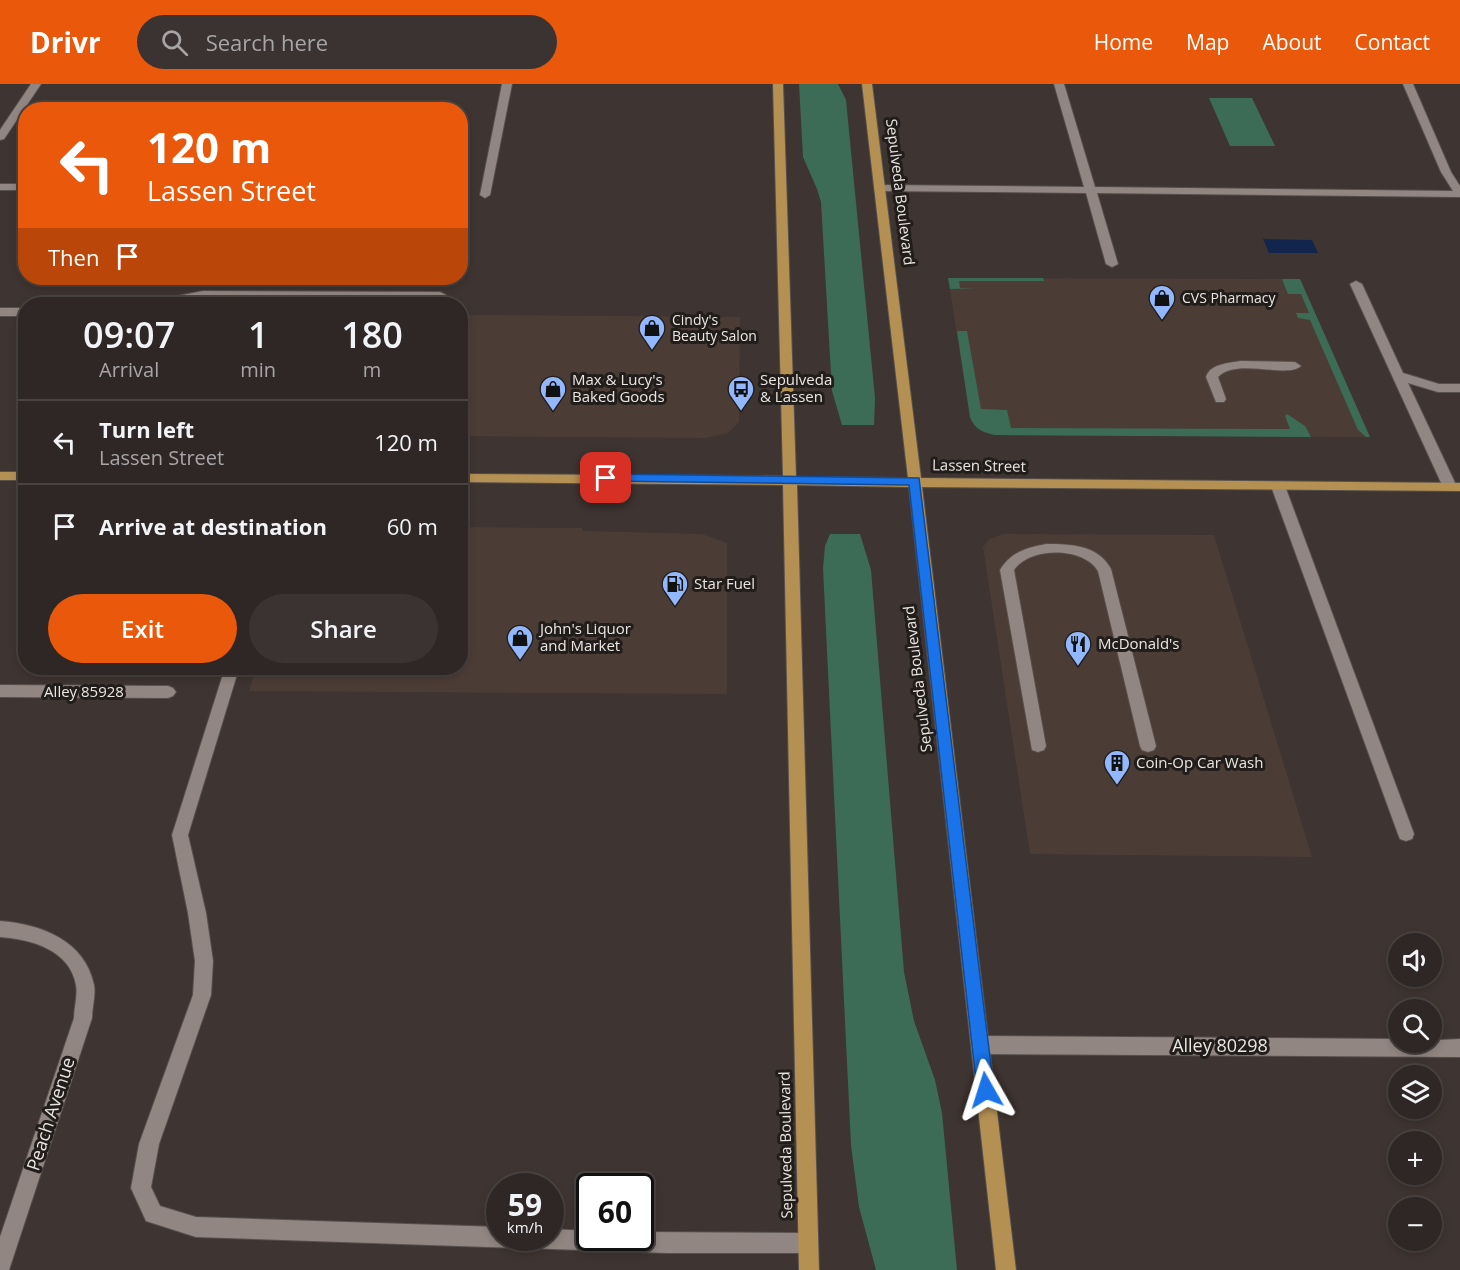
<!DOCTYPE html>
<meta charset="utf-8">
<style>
:root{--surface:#2e2725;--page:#3a3332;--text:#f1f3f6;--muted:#a7a5a7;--line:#494442;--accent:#ea580c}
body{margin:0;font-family:"Open Sans",sans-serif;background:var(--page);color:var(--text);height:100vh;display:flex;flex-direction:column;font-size:22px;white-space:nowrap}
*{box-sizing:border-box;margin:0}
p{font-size:20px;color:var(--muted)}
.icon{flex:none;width:33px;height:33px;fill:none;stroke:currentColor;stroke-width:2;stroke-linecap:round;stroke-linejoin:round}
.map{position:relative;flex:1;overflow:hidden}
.details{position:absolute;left:18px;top:213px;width:450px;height:378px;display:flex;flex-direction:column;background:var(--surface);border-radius:24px;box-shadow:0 3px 9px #0003,0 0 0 2px var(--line)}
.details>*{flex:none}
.top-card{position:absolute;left:18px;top:18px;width:450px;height:183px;border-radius:24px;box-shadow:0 3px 9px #0003,0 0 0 2px var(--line);background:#ea580c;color:#fff;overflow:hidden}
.controls{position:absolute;left:1388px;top:849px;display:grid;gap:12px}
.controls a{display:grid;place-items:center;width:54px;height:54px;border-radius:50%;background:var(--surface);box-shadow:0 3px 9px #0003,0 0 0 2px var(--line);font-size:30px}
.speed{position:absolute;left:486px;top:1089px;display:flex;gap:12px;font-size:30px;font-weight:700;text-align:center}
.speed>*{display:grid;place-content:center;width:78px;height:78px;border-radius:50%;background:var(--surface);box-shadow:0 3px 9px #0003,0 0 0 2px var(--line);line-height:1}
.speed small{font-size:15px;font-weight:400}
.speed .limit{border:3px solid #111;border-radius:9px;background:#fff;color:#111}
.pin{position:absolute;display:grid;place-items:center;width:51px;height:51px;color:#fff;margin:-26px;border-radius:12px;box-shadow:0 3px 9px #0006}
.me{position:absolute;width:66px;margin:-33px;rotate:354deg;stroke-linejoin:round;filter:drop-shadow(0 0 4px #0008)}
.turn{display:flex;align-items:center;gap:21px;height:126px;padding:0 30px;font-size:27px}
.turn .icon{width:78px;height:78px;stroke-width:2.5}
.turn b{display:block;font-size:42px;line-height:51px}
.then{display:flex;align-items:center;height:57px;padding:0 30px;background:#0003;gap:12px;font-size:22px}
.eta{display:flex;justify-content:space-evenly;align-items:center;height:102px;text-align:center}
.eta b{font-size:36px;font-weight:600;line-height:42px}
.action{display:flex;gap:12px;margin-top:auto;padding:12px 30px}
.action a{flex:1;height:69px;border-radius:36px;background:var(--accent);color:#fff;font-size:24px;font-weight:600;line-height:69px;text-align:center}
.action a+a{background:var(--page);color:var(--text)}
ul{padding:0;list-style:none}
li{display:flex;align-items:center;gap:18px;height:84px;padding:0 30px;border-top:2px solid var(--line)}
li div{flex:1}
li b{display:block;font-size:22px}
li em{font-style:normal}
header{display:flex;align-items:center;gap:36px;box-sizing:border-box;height:84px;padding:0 30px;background:var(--accent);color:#fff}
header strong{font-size:28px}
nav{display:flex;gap:33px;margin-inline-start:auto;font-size:21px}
.search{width:420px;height:54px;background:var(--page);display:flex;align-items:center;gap:15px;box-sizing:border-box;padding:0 21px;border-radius:33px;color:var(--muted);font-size:22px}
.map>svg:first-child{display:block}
.built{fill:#4c3c36}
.green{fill:#3c6c55}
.water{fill:#11254d}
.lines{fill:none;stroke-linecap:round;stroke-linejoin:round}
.stream{fill:#11254d;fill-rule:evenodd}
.minor-casing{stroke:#58504d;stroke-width:2}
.major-casing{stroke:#58504d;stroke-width:2}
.minor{fill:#928682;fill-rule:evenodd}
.major{fill:#b49053;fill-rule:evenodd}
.route{fill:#1a73e8;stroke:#114b97;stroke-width:1.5}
.labels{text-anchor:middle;stroke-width:6;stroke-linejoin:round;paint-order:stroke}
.far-poi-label{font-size:14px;fill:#ebe5e2;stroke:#211d1b;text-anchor:start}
.street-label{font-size:15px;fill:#ebe5e2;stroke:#211d1b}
.poi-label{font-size:15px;fill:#ebe5e2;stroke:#211d1b;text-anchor:start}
.near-street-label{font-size:18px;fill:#ebe5e2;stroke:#211d1b}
</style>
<header>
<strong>Drivr</strong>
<div class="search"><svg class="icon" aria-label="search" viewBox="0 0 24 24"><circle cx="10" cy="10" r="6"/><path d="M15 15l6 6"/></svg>Search here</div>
<nav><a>Home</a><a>Map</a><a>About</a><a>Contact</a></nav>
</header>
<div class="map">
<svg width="1460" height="1186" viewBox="0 0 1460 1186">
<rect width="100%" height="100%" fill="#3e3431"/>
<g class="built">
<path d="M948,194l352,1 70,158 -376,-2 -9,-2 -8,-5 -7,-11z"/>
<path d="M461,231l279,2 -1,105 -11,11 -22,5 -245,-2z"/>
<path d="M461,443l121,1 1,3 119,3 25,9v151l-478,-3 7,-23h204z"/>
<path d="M1004,450l210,1 98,322 -282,-3 -47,-307 6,-8z"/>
</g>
<g class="green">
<path d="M799,0h39l8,16 29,298 -1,27h-32l-10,-34 -11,-189 -4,-13 -14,-32z"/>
<path d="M1209,14h43l23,48h-45z"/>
<path d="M948,194h95l1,3h-85l1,7h18l-28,1z"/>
<path d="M1282,195h18l70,158h-4l-8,-7 -48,-110 -12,-2 -2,-5h13l-8,-19h-13z"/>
<path d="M957,247h10l14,78 26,1 4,18 279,1 -5,-13 2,-2 18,12 6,11 -317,-2c-11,-3 -20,-6 -24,-18z"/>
<path d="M830,450h30l11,36 33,402 10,49 21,59 7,33 15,157h-81l-17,-63 -8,-62 -28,-577 2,-22z"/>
</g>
<path class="water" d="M1263,155l49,1 6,13h-49z"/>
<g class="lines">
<path class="stream" d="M453,215l5,3 -2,2h-8l2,-4z"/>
<g class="minor-casing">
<g id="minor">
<path d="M31,0h10l-37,55 -4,1v-10z"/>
<path d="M502,0h10l-22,111 -5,3 -5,-3z"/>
<path d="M1054,0h10l31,103 358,4 -12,-19 -38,-88h10l38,88 9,14v11l-363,-4 21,71 -6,3 -6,-3 -20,-71 -207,-2 -5,-3 5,-3 205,2z"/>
<rect x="0" y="100" width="26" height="6"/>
<path d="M1356,197l6,3 41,89 36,11h21v8h-22l-30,-9 49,104 -2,3h-10l-2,-3 -93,-203z"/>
<path d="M203,207l237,1 6,3 -6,3 -237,-1 -37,7h-21l6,-3z"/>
<rect x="0" y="224" width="26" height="8"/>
<path d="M1241,277l54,1 6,4c-14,13 -65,-9 -83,11l8,22 -2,3h-8l-10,-25c4,-13 22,-14 35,-16z"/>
<path d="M1278,398l7,4 129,348 -2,5 -6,2 -6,-2 -2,-5 -127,-348z"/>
<path d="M1046,460c25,0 52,1 65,25l45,177 -2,4 -6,2 -6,-2 -2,-4 -42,-175c-15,-25 -69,-24 -84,-1l32,176 -2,4 -6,2 -6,-2 -32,-180c11,-18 26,-22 46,-26z"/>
<path d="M225,584h14l-51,167 18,78 7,48 -2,34 -52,149 -8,43 9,19 36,11 304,10v11h50v-9l40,2v7h50v-6l168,1 7,3 3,7 -3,7 -7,3h-141l-471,-16 -50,-16 -15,-33 8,-44 54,-149 2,-34 -7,-48 -16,-78z"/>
<path d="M0,601l168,1 5,2 3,4 -3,4 -5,2 -168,-1z"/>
<path d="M0,837c40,3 85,19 94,64 2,11 -2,22 -2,33l-83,252h-9v-33l74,-219c0,-11 4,-22 2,-33 -6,-35 -45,-46 -76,-48z"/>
<path d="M981,952l417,3v3l62,-3v18l-479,-3 -6,-3 -3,-6 3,-6z"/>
</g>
</g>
<g class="major-casing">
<g id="major">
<path d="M773,0h10l13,393 112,1 -46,-394h10l49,394 539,5v8l-538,-4 94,783h-20l-87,-783 -112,-2 22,785h-20l-16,-785 -323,-3v-8l323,2z"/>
<rect x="0" y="388" width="26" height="8"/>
</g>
</g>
<use href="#minor" class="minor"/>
<use href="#major" class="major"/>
</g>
<path class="route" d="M606,390l313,4 75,612 -2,6 -6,2 -7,-2 -2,-6 -68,-605 -307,-4 -2,-3z"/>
<defs>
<g id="shop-pin" transform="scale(1.35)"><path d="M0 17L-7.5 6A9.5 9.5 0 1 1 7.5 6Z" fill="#93b7fd" stroke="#211d1b"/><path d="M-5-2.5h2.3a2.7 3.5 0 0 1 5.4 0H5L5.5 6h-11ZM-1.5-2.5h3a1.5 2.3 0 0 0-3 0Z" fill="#111"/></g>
<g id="bus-pin" transform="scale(1.35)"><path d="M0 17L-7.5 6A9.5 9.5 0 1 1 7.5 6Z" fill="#93b7fd" stroke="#211d1b"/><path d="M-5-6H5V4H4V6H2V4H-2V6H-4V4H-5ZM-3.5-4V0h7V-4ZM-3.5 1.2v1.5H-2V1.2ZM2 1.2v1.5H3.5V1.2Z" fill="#111"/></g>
<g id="fuel-pin" transform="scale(1.35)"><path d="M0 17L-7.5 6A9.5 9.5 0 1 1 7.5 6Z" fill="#93b7fd" stroke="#211d1b"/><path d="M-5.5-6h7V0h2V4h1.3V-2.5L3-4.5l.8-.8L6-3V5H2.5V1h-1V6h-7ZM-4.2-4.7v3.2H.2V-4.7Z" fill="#111"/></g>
<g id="restaurant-pin" transform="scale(1.35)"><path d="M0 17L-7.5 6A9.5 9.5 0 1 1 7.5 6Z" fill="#93b7fd" stroke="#211d1b"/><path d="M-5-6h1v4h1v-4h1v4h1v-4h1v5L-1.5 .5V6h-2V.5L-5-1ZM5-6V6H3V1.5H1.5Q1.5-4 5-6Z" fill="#111"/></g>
<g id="building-pin" transform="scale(1.35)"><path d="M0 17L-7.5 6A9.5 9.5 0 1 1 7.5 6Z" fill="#93b7fd" stroke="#211d1b"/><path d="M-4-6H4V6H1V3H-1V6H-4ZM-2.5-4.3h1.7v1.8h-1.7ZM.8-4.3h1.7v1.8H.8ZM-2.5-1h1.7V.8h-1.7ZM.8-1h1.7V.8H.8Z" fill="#111"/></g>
</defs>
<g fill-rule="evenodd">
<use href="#shop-pin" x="1162" y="214"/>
<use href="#shop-pin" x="652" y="244"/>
<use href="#shop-pin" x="553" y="305"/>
<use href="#bus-pin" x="741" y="305"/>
<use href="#fuel-pin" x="675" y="500"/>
<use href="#shop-pin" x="520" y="554"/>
<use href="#restaurant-pin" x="1078" y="560"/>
<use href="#building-pin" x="1117" y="679"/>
</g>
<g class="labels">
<g class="far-poi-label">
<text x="1182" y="219">CVS Pharmacy</text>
<text x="672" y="241">Cindy's<tspan x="672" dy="16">Beauty Salon</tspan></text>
</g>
<g class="street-label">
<text transform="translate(900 108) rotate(83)" y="5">Sepulveda Boulevard</text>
<text transform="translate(979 382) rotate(1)" y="5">Lassen Street</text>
<text transform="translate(918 595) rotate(-97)" y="5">Sepulveda Boulevard</text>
<text x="84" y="613">Alley 85928</text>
<text transform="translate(786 1061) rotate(-91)" y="5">Sepulveda Boulevard</text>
</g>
<g class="poi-label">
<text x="572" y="301">Max &amp; Lucy's<tspan x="572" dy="17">Baked Goods</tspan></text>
<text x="760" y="301">Sepulveda<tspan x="760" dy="17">&amp; Lassen</tspan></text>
<text x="694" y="505">Star Fuel</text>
<text x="540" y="550">John's Liquor<tspan x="540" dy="17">and Market</tspan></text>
<text x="1098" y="565">McDonald's</text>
<text x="1136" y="684">Coin-Op Car Wash</text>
</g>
<g class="near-street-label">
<text x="1220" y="968">Alley 80298</text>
<text transform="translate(51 1030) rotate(-72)" y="6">Peach Avenue</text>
</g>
</g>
</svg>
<div class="controls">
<a><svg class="icon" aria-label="sound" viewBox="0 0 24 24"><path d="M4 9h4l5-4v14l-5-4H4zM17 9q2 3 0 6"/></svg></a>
<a><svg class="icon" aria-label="search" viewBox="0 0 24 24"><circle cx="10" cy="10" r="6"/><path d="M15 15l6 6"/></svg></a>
<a><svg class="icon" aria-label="layers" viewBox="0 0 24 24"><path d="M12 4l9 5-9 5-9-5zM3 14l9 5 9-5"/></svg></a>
<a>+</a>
<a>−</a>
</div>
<div class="speed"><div>59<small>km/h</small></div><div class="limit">60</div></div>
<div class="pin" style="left:606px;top:394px;background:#d93025"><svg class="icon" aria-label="arrive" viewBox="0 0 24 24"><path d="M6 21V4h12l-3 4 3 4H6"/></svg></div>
<svg class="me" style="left:986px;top:1006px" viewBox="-20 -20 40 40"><path d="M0-17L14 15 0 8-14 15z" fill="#1a73e8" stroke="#fff" stroke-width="4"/></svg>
<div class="top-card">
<div class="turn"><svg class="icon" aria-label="left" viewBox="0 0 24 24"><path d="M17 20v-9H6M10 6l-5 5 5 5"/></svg><div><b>120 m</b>Lassen Street</div></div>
<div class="then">Then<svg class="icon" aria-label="arrive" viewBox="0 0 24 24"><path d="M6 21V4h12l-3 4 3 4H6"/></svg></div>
</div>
<section class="details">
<div class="eta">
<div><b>09:07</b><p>Arrival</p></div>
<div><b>1</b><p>min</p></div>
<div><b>180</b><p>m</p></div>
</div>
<ul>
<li><svg class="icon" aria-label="left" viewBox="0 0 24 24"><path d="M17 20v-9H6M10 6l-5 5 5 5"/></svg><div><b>Turn left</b><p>Lassen Street</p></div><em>120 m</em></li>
<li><svg class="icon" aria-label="arrive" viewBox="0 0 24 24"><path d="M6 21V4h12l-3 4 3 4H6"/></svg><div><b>Arrive at destination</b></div><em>60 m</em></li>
</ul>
<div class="action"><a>Exit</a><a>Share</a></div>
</section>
</div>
